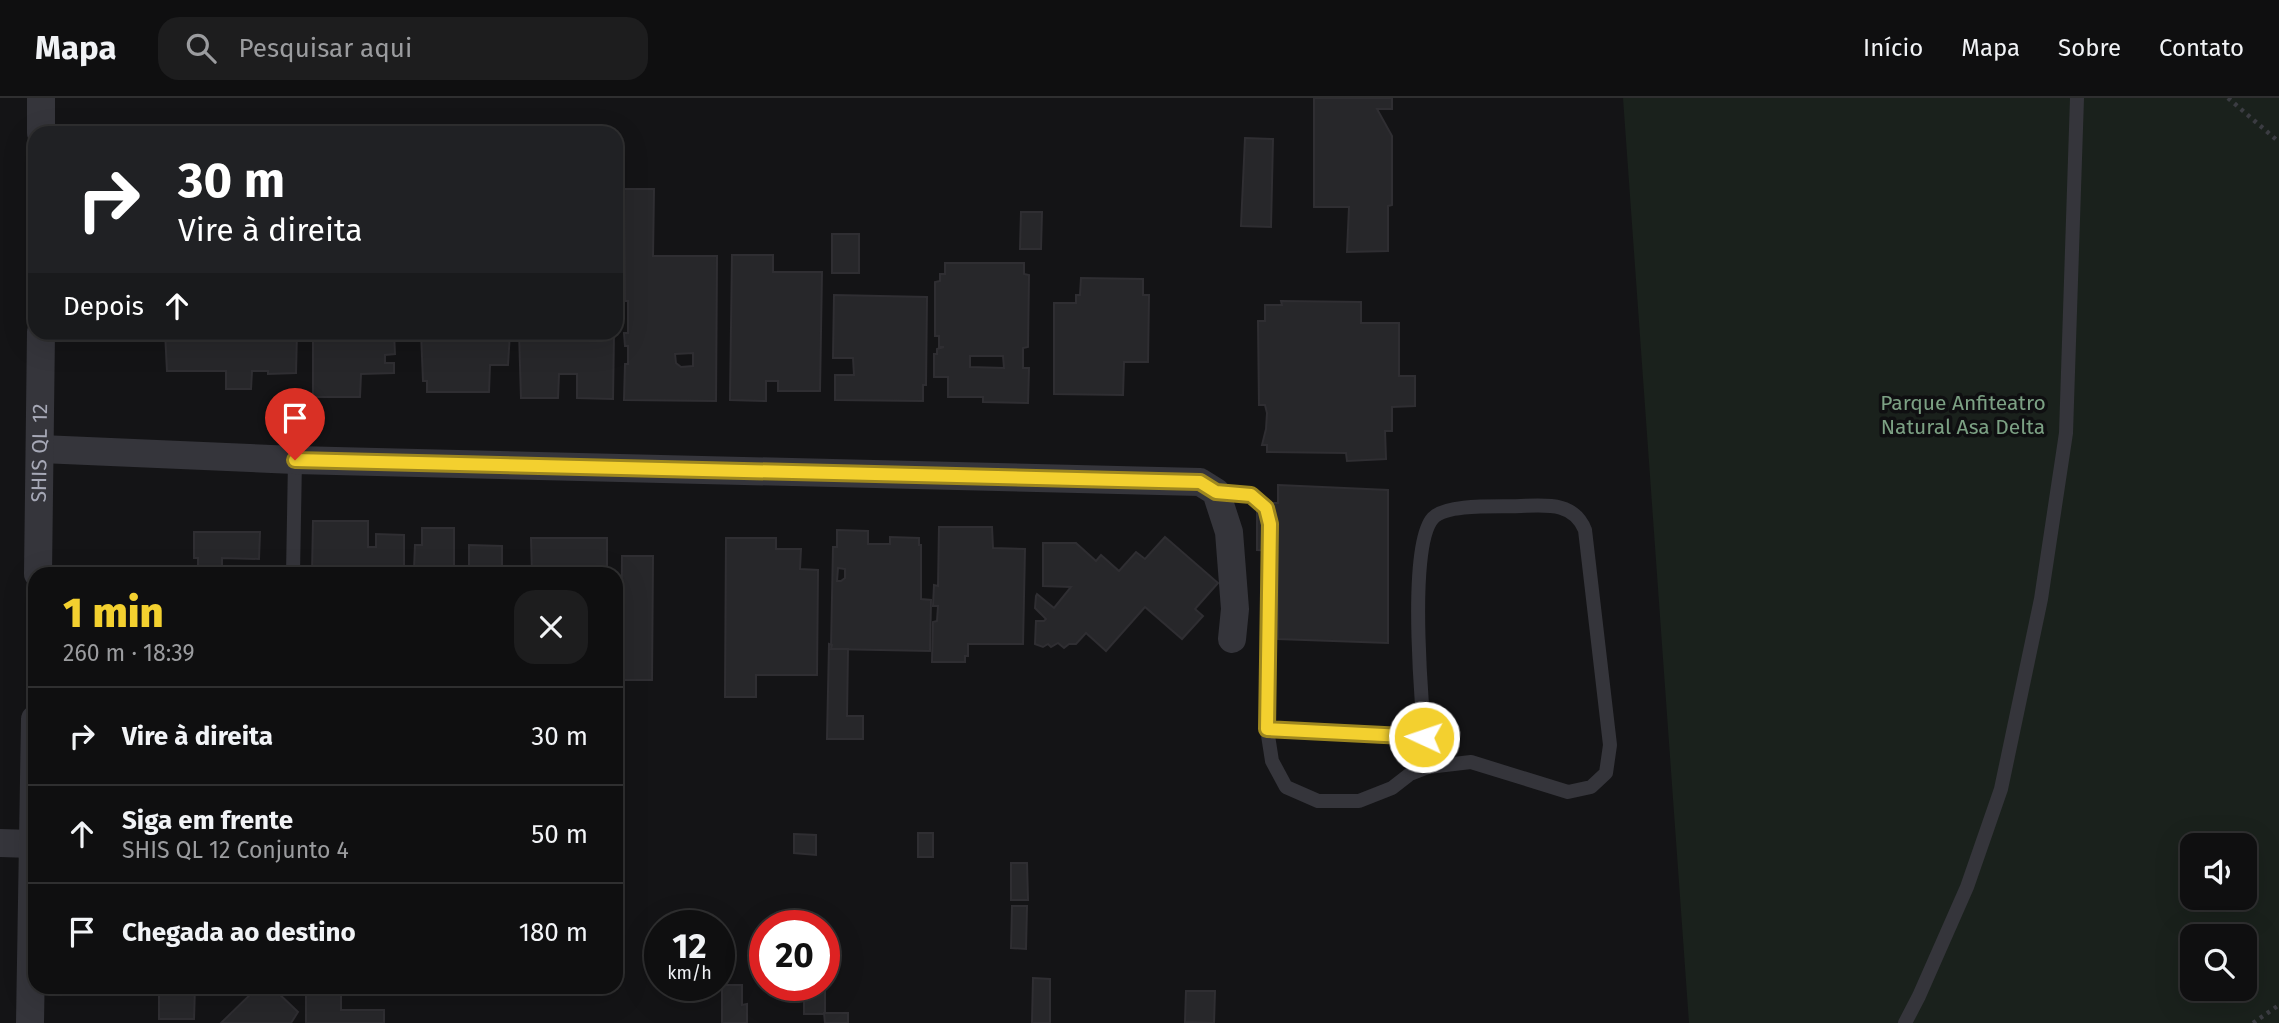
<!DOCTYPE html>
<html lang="pt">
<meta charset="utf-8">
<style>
:root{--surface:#0f0f10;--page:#1d1d1e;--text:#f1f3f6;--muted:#9b9c9f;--line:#2f2f30;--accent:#f3d02f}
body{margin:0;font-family:"Fira Sans",sans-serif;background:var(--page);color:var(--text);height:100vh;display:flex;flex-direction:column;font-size:26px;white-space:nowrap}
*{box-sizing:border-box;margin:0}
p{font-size:23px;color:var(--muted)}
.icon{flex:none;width:38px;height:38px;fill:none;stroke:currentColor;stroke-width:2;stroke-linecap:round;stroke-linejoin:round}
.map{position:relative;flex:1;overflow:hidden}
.panel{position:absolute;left:28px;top:469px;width:595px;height:427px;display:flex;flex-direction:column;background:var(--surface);border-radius:21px;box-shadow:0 7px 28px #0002,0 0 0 2px var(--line)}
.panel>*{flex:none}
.hud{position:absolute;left:28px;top:28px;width:595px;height:214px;border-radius:21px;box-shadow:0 7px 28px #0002,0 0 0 2px var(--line);background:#202124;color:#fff;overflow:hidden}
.tools{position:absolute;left:2180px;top:735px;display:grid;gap:14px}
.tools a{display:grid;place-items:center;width:77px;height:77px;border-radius:14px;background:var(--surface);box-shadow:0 7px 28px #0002,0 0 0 2px var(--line);font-size:35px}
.speed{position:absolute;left:644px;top:812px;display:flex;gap:14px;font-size:35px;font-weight:700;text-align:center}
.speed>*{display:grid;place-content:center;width:91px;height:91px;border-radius:50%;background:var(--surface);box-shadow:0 7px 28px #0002,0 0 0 2px var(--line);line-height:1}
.speed small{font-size:18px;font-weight:400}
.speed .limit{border:10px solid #d22;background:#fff;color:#111}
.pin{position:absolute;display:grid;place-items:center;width:60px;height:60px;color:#fff;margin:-72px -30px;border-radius:50% 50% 50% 0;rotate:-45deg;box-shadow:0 0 7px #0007}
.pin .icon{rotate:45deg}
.me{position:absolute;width:77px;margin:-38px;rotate:273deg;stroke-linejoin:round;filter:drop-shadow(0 0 5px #0008)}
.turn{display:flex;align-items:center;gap:24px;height:147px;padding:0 35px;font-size:32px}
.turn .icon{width:91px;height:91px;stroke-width:2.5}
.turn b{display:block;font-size:49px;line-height:60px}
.then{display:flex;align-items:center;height:66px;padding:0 35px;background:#0003;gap:14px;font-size:26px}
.round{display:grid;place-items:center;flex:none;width:74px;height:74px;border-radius:21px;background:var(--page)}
.head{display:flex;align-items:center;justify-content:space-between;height:119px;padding:0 35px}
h1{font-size:42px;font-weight:800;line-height:52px;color:var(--accent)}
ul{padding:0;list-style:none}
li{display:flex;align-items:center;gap:21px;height:98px;padding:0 35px;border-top:2px solid var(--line)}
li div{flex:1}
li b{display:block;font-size:26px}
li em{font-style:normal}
header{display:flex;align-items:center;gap:42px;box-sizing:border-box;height:98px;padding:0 35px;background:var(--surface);border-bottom:2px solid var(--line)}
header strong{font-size:33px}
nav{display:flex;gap:38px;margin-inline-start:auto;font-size:24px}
.search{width:490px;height:63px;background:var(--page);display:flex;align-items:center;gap:18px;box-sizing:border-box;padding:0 24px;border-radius:21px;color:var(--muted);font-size:26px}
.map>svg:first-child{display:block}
.green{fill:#1a211c;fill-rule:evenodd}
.building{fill:#27272a;stroke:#2f2e32;stroke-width:2;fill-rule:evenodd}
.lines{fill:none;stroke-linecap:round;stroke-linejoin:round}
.path{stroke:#3b3c42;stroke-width:4.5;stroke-dasharray:3.5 5;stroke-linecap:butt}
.lane{stroke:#35353b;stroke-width:14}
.street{stroke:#35353b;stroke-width:28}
.route-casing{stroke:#9e871f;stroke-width:18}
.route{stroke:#f3d02f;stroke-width:12}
.labels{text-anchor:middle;stroke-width:7;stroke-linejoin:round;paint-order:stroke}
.park-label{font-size:21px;fill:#7ca184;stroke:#0f0f11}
.street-label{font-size:21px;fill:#a6a8b6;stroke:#0f0f11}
</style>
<header>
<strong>Mapa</strong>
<div class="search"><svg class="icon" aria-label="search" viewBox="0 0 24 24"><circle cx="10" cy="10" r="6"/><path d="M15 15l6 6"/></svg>Pesquisar aqui</div>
<nav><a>Início</a><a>Mapa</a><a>Sobre</a><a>Contato</a></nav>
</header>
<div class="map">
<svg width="2279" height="925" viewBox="0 0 2279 925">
<rect width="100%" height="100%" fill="#141416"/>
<path class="green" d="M1623,0h656v925h-590zM2193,747h52v53h-52zM2193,838h52v53h-52z"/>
<g class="building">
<path d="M1314,0h78v11h-15l15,27v69l-4,1v45l-41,1 2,-45h-35z"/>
<path d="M1245,40l28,1 -2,88 -30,-1z"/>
<path d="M624,91h30l-1,67h64l-1,145 -92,-1 1,-36h3v-18h-3l-1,-13h4v-32h-3zM693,255v13l-12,1 -5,-4 -1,-9z"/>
<path d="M1021,114h21l-1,37h-21z"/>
<rect x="832" y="136" width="27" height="39"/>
<path d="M732,157h41v17h49l-2,119h-42v-10h-12v20l-36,-1z"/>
<path d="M945,165h79v11l5,1 -1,72 -5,1v20h6l-1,35 -45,-1v-5h-35v-20h-14v-23h3v-5l7,-2h-5v-11h-4v-54l5,-1v-7h5zM970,258h33l1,12 -34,-1z"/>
<path d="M1081,180l62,1v16h6l-1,67h-24l-1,33 -69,-1v-91h22v-8h4z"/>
<path d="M834,197l93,2 -1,88h-3v16l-88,-1v-25h19l-1,-17h-20z"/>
<path d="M1281,203l80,1v21h38v53h16v30l-23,1v24h-7l1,28 -39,2 -1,-8 -79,-1v-7h-5l4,-16 1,-16 -2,-8h-6l-1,-84h7v-16h17z"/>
<path d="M165,234h132l-1,41 -28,1v-3h-16l-1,18h-25v-18h-59z"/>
<path d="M313,234h81l1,22 -10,1v8h9v10l-33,1 -1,23h-47z"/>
<path d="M421,234h89l-2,33h-18l-1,27h-62v-11h-4z"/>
<path d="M519,234h95l-1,67 -36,-1v-24h-18l-1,24h-37z"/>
<path d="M1278,387l110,5v153l-110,-4v-88l-21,-1v-47h21z"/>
<path d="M313,423h55v26h8v-13l28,1v39h-92z"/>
<path d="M939,429h53l1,21 32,1 -2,95h-55v12h-3v6h-33l1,-40 4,-1 1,-15h-5l1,-21 4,1z"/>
<path d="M422,430h32v41h15v-24l33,1v28h-80v-5h-8l1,-24h7z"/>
<path d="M837,432l31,1v13h22v-7l29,1v7h2v54l10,1 -1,51 -99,-2 2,-102h4zM838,470l7,1v9l-4,3h-4z"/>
<path d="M194,434h66l-1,27 -37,-1v11l41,1v4h-73l1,-5 7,1v-12h-4z"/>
<path d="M1165,439l53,46 -23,26 8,7 -21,23 -37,-32 -39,44 -20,-18 -10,11h-7l-5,4 -6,-5 -7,4 -3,-3 -5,3 -8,-3 1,-23h8l2,-2 -11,-11 1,-12 1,-2 17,14 17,-21 -28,-1v-43h33l20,18 5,-6 18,16 17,-19 9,7z"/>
<path d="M531,440h76v36h-75z"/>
<path d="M726,440h50v11h25l-1,20 18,1 -1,105h-61v22h-31z"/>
<path d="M622,458h31l-1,124h-31z"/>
<path d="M829,546l3,1 -1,4h17l-1,67h16v23h-36z"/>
<rect x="918" y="735" width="15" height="24"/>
<path d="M794,736l22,1v20l-22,-2z"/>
<path d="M1011,765h16l1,37h-17z"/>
<path d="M1012,808h15l-1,43 -15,-1z"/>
<path d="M1033,880l17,1v44h-18z"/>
<path d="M825,884v32h-21v-29h20z"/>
<path d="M722,887h20v20l5,-1v19h-25z"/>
<path d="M159,889h36l-1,32h-35z"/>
<path d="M258,889h14l26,25 -7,11h-70z"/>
<path d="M306,889h35v23h43v13h-78z"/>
<path d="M1186,893h29l-1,32 -29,-1z"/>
<path d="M824,915h24v10h-23z"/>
</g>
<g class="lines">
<g class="path">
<path d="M2228,0l51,44"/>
<path d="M2253,925l26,-18"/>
</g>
<g class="lane">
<path d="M1216,394c31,2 45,-2 54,33l-3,204 5,32 14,26 32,14h41l33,-13 18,-14 18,-7 43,-5 97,30 23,-5 15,-14 4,-28 -25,-215c-11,-28 -38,-25 -64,-24 -20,1 -74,-3 -88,12 -27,29 -10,206 -5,249"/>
<path d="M293,476l2,-114"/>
<path d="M1267,631l157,8"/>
<path d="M1905,925l14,-27 48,-109 34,-98 40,-190 25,-166 11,-335"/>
</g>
<g class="street">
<path d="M41,35v-35"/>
<path d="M41,351l254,11 905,22 16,10 13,40 6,77 -3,30"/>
<path id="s1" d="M38,476l3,-242"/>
<path d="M0,745l32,1"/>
<path d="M30,925l5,-304"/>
</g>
</g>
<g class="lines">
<g class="route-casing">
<path id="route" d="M295,362l905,22 16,10 35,3 15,13 4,16 -3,205 157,8"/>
</g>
<use href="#route" class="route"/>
</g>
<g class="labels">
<g class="park-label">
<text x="1963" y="312">Parque Anfiteatro<tspan x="1963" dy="24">Natural Asa Delta</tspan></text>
</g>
<g class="street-label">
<text dy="7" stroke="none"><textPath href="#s1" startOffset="121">SHIS QL 12</textPath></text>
</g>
</g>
</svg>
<div class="tools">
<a><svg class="icon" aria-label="sound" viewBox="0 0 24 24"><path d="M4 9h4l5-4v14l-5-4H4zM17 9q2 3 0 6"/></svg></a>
<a><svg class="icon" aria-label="search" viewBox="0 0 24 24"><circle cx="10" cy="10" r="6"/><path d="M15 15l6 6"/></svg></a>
</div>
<div class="speed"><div>12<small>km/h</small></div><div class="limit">20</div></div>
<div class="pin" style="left:295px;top:362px;background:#d93025"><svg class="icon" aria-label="arrive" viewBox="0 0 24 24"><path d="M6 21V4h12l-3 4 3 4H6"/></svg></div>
<svg class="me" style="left:1424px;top:639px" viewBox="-20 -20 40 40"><circle r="17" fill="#f3d02f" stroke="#fff" stroke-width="3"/><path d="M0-11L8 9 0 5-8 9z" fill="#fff"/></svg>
<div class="hud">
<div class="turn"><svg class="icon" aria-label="right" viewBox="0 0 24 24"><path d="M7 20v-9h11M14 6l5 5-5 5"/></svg><div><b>30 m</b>Vire à direita</div></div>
<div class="then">Depois<svg class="icon" aria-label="ahead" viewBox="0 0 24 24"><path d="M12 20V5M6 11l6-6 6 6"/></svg></div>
</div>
<section class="panel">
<div class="head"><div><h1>1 min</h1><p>260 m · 18:39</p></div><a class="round"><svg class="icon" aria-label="close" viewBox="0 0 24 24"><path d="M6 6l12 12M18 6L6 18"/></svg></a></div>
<ul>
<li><svg class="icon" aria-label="right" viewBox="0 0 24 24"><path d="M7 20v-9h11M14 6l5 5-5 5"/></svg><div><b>Vire à direita</b></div><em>30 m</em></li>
<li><svg class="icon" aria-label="ahead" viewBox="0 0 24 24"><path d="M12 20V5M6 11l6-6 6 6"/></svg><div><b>Siga em frente</b><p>SHIS QL 12 Conjunto 4</p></div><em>50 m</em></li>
<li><svg class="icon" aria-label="arrive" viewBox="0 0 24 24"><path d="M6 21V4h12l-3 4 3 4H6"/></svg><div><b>Chegada ao destino</b></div><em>180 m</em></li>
</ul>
</section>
</div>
